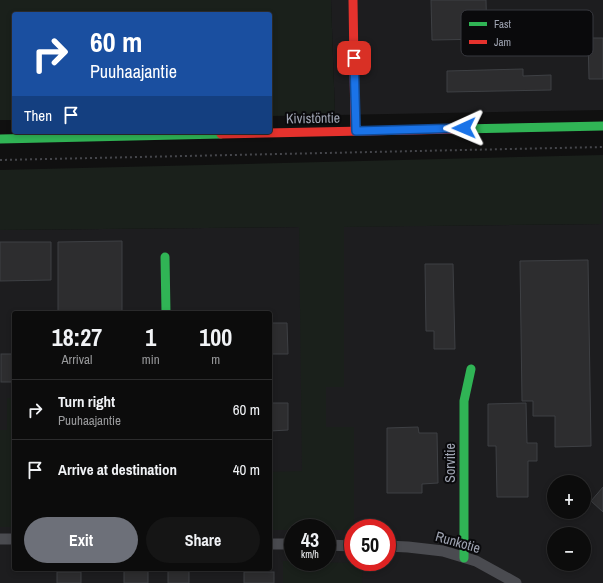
<!DOCTYPE html>
<meta charset="utf-8">
<style>
:root{--surface:#0c0c0c;--page:#151515;--text:#f1f3f6;--muted:#9a9b9d;--line:#2c2c2d;--accent:#6d7079}
body{margin:0;font-family:"Archivo Narrow",sans-serif;background:var(--page);color:var(--text);height:100vh;display:flex;flex-direction:column;font-size:15px;white-space:nowrap}
*{box-sizing:border-box;margin:0}
p{font-size:13px;color:var(--muted)}
.icon{flex:none;width:22px;height:22px;fill:none;stroke:currentColor;stroke-width:2;stroke-linecap:round;stroke-linejoin:round}
.map{position:relative;flex:1;overflow:hidden}
.details{position:absolute;left:12px;top:311px;width:260px;height:260px;display:flex;flex-direction:column;background:var(--surface);border-radius:4px;box-shadow:0 2px 6px #0003,0 0 0 1px var(--line)}
.details>*{flex:none}
.banner{position:absolute;left:12px;top:12px;width:260px;height:122px;border-radius:4px;box-shadow:0 2px 6px #0003,0 0 0 1px var(--line);background:#1a4fa0;color:#fff;overflow:hidden}
.buttons{position:absolute;left:547px;top:475px;display:grid;gap:8px}
.buttons a{display:grid;place-items:center;width:44px;height:44px;border-radius:50%;background:var(--surface);box-shadow:0 2px 6px #0003,0 0 0 1px var(--line);font-size:20px}
.speed{position:absolute;left:284px;top:519px;display:flex;gap:8px;font-size:20px;font-weight:700;text-align:center}
.speed>*{display:grid;place-content:center;width:52px;height:52px;border-radius:50%;background:var(--surface);box-shadow:0 2px 6px #0003,0 0 0 1px var(--line);line-height:1}
.speed small{font-size:10px;font-weight:400}
.speed .limit{border:6px solid #d22;background:#fff;color:#111}
.pin{position:absolute;display:grid;place-items:center;width:34px;height:34px;color:#fff;margin:-17px;border-radius:8px;box-shadow:0 2px 6px #0006}
.me{position:absolute;width:44px;margin:-22px;rotate:269deg;stroke-linejoin:round;filter:drop-shadow(0 0 3px #0008)}
.turn{display:flex;align-items:center;gap:14px;height:84px;padding:0 12px;font-size:18px}
.turn .icon{width:52px;height:52px;stroke-width:2.5}
.turn b{display:block;font-size:28px;line-height:34px}
.then{display:flex;align-items:center;height:38px;padding:0 12px;background:#0003;gap:8px;font-size:15px}
.eta{display:flex;justify-content:space-evenly;align-items:center;height:68px;text-align:center}
.eta b{font-size:24px;font-weight:700;line-height:28px}
.button{display:flex;gap:8px;margin-top:auto;padding:8px 12px}
.button a{flex:1;height:46px;border-radius:24px;background:var(--accent);color:#fff;font-size:16px;font-weight:700;line-height:46px;text-align:center}
.button a+a{background:var(--page);color:var(--text)}
ul{padding:0;list-style:none}
li{display:flex;align-items:center;gap:12px;height:60px;padding:0 12px;border-top:1px solid var(--line)}
li div{flex:1}
li b{display:block;font-size:15px}
li em{font-style:normal}
.map>svg:first-child{display:block}
.built{fill:#1d1d1f;fill-rule:evenodd}
.green{fill:#1a201b}
.building{fill:#2d2d2f;stroke:#3e4044}
.lines{fill:none;stroke-linecap:round;stroke-linejoin:round}
.path{stroke:#45464b;stroke-width:2;stroke-dasharray:2 3;stroke-linecap:butt}
.street{stroke:#4a4b50;stroke-width:11}
.fast{stroke:#30b455;stroke-width:9}
.jam{stroke:#e5322d;stroke-width:9}
.route-casing{stroke:#114b97;stroke-width:10}
.route{stroke:#1a73e8;stroke-width:7}
.labels{text-anchor:middle;stroke-width:4;stroke-linejoin:round;paint-order:stroke}
.street-label{font-size:14px;fill:#9fa4b2;stroke:#0a0a0c}
.key{fill:#0a0a0c;stroke:#37383e;stroke-width:1}
.key-label{font-size:11px;fill:#9fa4b2}
</style>
<div class="map">
<svg width="603" height="583" viewBox="0 0 603 583">
<rect width="100%" height="100%" fill="#101010"/>
<g class="built">
<path d="M331,0h272v110l-268,5z"/>
<path d="M602,202h1v381h-603v-353l602,-6zM14,313h256v256h-256zM554,482h30v30h-30zM293,528h34v34h-34zM353,528h34v34h-34zM554,534h30v30h-30z"/>
</g>
<g class="green">
<path d="M0,0h331l4,115 -65,1v-102h-256v106h-14z"/>
<path d="M603,155v47h-1v22l-258,3v160h-18v40h28v101h-1v2h-26v-2h-34v2h-23v-58l32,-1 -3,-244 -299,3v-60z"/>
<path d="M7,398h7v129h-14v-97h7z"/>
<path d="M283,561h10v1l70,1 -1,20h-79z"/>
</g>
<g class="building">
<path d="M431,0h55l1,39 -55,1z"/>
<path d="M588,38h15v41h-14z"/>
<path d="M523,69v7l28,-1v15l-104,2v-21z"/>
<path d="M122,241v72h-64v-71z"/>
<path d="M0,242h51v38l-51,1z"/>
<path d="M588,260l3,186 -36,1v-31h-22v-15h-11l-2,-140z"/>
<path d="M425,264h28l2,85h-21v-18h-8z"/>
<path d="M270,323h17l1,31h-18z"/>
<rect x="1" y="354" width="13" height="28"/>
<path d="M270,403h18v27l-18,1z"/>
<path d="M526,403l1,40h10v18h-9v36h-31l-1,-51h-8v-42z"/>
<path d="M418,427l1,6h18l1,50 -16,1v9h-35v-65z"/>
<path d="M603,487v25l-12,-11z"/>
<rect x="124" y="570" width="24" height="13"/>
<path d="M189,570v13h-21v-12z"/>
<rect x="57" y="572" width="24" height="11"/>
<rect x="244" y="572" width="30" height="11"/>
</g>
<g class="lines">
<path class="path" d="M0,160l603,-13"/>
<g class="street">
<path d="M0,539h14"/>
<path d="M270,544h23"/>
<path d="M327,545l26,1"/>
<path d="M387,546l21,1 35,4 33,10 40,22"/>
</g>
<g class="fast">
<path d="M461,129l142,-3"/>
<path d="M0,139l221,-5"/>
<path d="M165,257l1,56"/>
<path d="M464,558v-157l7,-32"/>
</g>
<g class="jam">
<path d="M353,0l2,131"/>
<path d="M221,134l240,-5"/>
</g>
</g>
<g class="lines">
<g class="route-casing">
<path id="route" d="M354,58l2,73 108,-3"/>
</g>
<use href="#route" class="route"/>
</g>
<g class="labels">
<g class="street-label">
<text transform="translate(313 118) rotate(-1)" y="5">Kivistöntie</text>
<text transform="translate(450 463) rotate(-90)" y="5">Sorvitie</text>
<text transform="translate(458 542) rotate(16)" y="5">Runkotie</text>
</g>
</g>
<rect x="461" y="10" width="132" height="46" rx="6" class="key"/>
<rect x="469" y="22" width="18" height="4" fill="#30b455"/>
<rect x="469" y="40" width="18" height="4" fill="#e5322d"/>
<g class="key-label">
<text x="494" y="28">Fast</text>
<text x="494" y="46">Jam</text>
</g>
</svg>
<div class="buttons">
<a>+</a>
<a>−</a>
</div>
<div class="speed"><div>43<small>km/h</small></div><div class="limit">50</div></div>
<div class="pin" style="left:354px;top:58px;background:#d93025"><svg class="icon" aria-label="arrive" viewBox="0 0 24 24"><path d="M6 21V4h12l-3 4 3 4H6"/></svg></div>
<svg class="me" style="left:464px;top:128px" viewBox="-20 -20 40 40"><path d="M0-17L14 15 0 8-14 15z" fill="#1a73e8" stroke="#fff" stroke-width="4"/></svg>
<div class="banner">
<div class="turn"><svg class="icon" aria-label="right" viewBox="0 0 24 24"><path d="M7 20v-9h11M14 6l5 5-5 5"/></svg><div><b>60 m</b>Puuhaajantie</div></div>
<div class="then">Then<svg class="icon" aria-label="arrive" viewBox="0 0 24 24"><path d="M6 21V4h12l-3 4 3 4H6"/></svg></div>
</div>
<section class="details">
<div class="eta">
<div><b>18:27</b><p>Arrival</p></div>
<div><b>1</b><p>min</p></div>
<div><b>100</b><p>m</p></div>
</div>
<ul>
<li><svg class="icon" aria-label="right" viewBox="0 0 24 24"><path d="M7 20v-9h11M14 6l5 5-5 5"/></svg><div><b>Turn right</b><p>Puuhaajantie</p></div><em>60 m</em></li>
<li><svg class="icon" aria-label="arrive" viewBox="0 0 24 24"><path d="M6 21V4h12l-3 4 3 4H6"/></svg><div><b>Arrive at destination</b></div><em>40 m</em></li>
</ul>
<div class="button"><a>Exit</a><a>Share</a></div>
</section>
</div>
